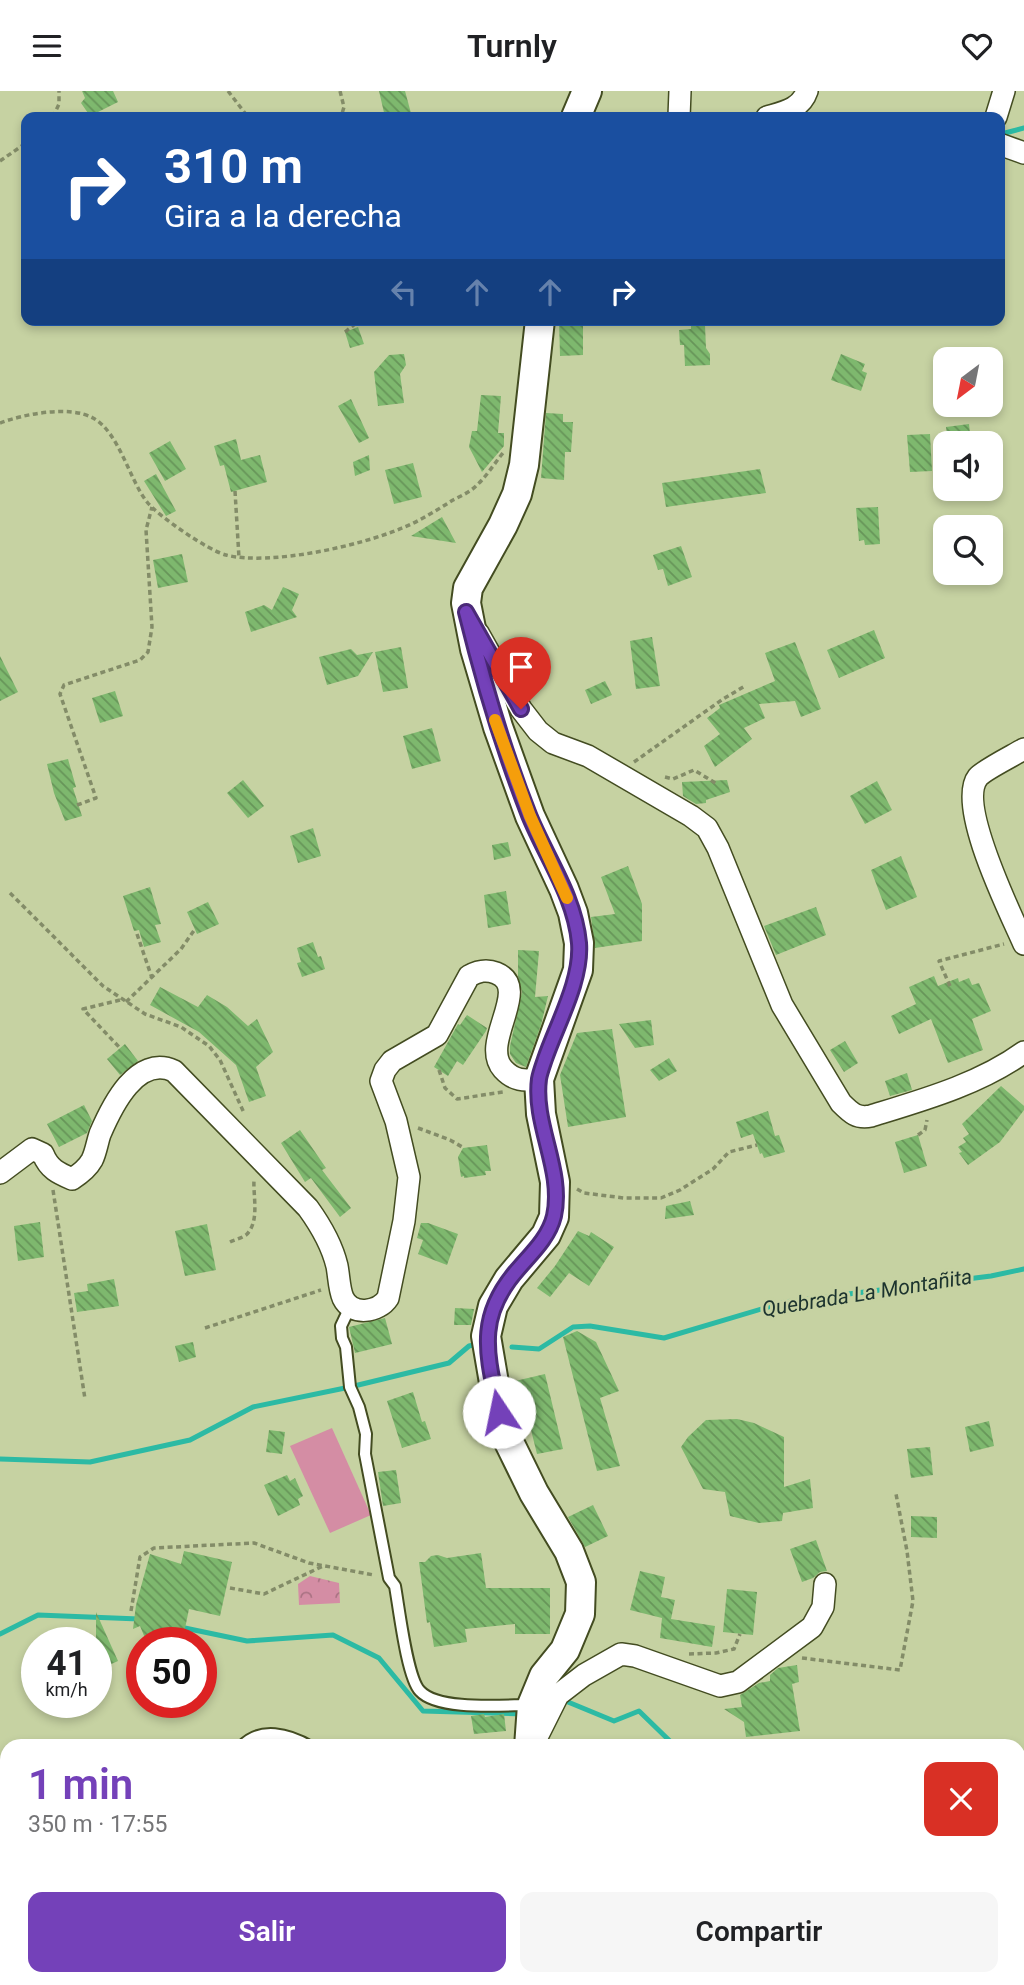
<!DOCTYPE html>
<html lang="es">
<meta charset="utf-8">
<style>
:root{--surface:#fff;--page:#f6f6f6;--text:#202124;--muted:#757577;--accent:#7441b9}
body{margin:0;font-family:Roboto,sans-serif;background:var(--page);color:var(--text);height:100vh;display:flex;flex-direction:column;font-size:26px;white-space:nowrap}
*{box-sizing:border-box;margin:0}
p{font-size:23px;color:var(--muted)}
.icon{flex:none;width:38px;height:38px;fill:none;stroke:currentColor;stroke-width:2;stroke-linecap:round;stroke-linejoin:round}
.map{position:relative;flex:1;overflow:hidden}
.panel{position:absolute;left:0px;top:1648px;width:1026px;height:247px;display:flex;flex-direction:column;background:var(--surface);border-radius:21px 21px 0 0;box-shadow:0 4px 10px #0003}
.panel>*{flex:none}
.hud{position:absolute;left:21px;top:21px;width:984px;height:214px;border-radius:14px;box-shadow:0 4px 10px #0003;background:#1a4fa0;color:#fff;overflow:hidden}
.needle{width:46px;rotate:212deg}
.fabs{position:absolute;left:933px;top:256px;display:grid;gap:14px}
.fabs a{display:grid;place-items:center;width:70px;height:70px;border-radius:14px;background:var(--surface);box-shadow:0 4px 10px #0003;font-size:35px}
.speed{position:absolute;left:21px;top:1536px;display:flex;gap:14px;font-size:35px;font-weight:700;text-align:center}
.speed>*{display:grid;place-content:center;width:91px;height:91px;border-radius:50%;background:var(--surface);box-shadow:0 4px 10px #0003;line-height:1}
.speed small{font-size:18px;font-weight:400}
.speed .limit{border:10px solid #d22;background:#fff;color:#111}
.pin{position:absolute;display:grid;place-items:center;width:60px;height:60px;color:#fff;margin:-72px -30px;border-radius:50% 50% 50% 0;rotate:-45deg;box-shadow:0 0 7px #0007}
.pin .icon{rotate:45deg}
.me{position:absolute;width:77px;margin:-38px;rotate:349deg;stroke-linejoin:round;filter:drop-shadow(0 0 5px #0008)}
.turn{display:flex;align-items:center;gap:24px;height:147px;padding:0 28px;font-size:32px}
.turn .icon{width:91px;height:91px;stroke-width:2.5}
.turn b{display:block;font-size:49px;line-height:60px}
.lanes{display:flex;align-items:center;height:66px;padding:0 28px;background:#0003;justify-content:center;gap:35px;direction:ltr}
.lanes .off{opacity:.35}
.round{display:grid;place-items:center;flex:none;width:74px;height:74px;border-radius:14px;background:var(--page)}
.overview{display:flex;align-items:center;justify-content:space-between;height:119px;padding:0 28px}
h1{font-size:42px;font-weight:600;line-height:52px;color:var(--accent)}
.primary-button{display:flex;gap:14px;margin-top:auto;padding:14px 28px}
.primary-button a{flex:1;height:80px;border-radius:14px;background:var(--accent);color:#fff;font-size:28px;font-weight:600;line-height:80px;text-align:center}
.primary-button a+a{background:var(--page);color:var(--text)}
header{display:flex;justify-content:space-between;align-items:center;height:91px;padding:0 28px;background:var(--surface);font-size:32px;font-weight:600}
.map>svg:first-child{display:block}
.park{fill:url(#park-crowns)}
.pitch{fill:#d48da4}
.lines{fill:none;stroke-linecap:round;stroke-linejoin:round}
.stream{stroke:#2cbaa4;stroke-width:5}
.building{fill:url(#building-back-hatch)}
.service-casing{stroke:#434c21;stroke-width:14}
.minor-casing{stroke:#434c21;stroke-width:24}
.secondary-casing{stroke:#434c21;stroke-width:32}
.path{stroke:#838c68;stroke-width:3.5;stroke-dasharray:5 3.5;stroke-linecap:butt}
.service{stroke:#fff;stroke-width:10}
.minor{stroke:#fff;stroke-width:21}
.secondary{stroke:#fff;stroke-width:28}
.route-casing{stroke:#4b2a78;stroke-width:18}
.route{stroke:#7441b9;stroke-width:12}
.slow{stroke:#f59e0b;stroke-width:12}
.labels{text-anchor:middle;stroke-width:6;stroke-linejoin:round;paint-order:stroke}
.water-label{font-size:21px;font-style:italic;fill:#1c332e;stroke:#c6d2a2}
</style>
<header><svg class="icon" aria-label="menu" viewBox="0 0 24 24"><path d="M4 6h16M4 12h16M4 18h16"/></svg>Turnly<svg class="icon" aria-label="heart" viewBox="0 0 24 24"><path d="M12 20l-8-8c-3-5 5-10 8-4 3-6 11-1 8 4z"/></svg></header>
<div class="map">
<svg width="1024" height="1894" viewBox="0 0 1024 1894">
<defs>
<pattern id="park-crowns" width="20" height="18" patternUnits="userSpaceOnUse" patternTransform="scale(1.75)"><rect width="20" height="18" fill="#d48da4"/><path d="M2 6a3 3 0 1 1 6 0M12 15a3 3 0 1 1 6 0" fill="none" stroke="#ab7384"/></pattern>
<pattern id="building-back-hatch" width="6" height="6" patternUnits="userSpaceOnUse" patternTransform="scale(1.75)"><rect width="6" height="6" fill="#7eb86e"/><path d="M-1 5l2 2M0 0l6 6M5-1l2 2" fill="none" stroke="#679559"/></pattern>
</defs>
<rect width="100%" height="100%" fill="#c6d2a2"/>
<path class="park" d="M310,1485l29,7 1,20 -41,2 -1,-21z"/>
<path class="pitch" d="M332,1337l39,87 -41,18 -40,-87z"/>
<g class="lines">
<g class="stream">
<path d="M999,47l6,-5 19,-5"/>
<path d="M512,1256l27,2 34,-22 17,-1 74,12 121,-36 206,-26 33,-7"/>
<path d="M0,1368l90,3 100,-22 63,-33 97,-20 99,-24 20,-17 9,-2"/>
<path d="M180,1536l67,14 86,-6 46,23 44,53 100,3"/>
<path d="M0,1543l38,-19 101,4"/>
<path d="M568,1611l46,19 25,-10 37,36"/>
</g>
</g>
<g class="building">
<path d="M82,0h31l5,11 -28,14 -9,-13 4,-5z"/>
<path d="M379,0h26l7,26h-27z"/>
<path d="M559,229h24v35l-23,1z"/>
<path d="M691,234h14l1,23 4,6v11l-25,1 -1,-21h-4l-1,-15 12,-1z"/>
<path d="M358,236l6,17 -14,4 -5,-16z"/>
<path d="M404,263l2,11 -6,9 4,29 -26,3 -4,-34 15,-17z"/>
<path d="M841,263l24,10 -3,7 5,2 -6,18 -30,-11z"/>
<path d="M481,304l20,1 -3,37h6v13l-22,26 -13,-25 3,-16h5z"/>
<path d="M351,308l18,39 -10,5 -21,-37z"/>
<path d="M546,322l17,1v8h10l-2,30h-6l-1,28 -23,-2z"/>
<path d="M969,333l2,19h-23l-2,-16z"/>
<path d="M930,343l2,37 -22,1 -3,-37z"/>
<path d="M236,348l5,21 19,-5 7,27 -36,10 -7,-27 -4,1 -6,-20z"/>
<path d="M170,350l16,28 -21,12 -16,-28z"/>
<path d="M369,364l1,15 -15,6 -2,-14z"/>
<path d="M413,372l9,34 -28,7 -9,-34z"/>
<path d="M760,378l6,24 -100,14 -4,-24z"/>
<path d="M156,383l20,37 -10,5 -22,-35z"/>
<path d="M878,416l2,37 -15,1 -1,-5 -5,1 -3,-33z"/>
<path d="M442,426l14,26 -45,-7z"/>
<path d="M681,455l11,31 -24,9 -5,-17 -5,1 -5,-15z"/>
<path d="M182,463l6,28 -30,6 -5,-28z"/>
<path d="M283,496l16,7 -7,16 5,7 -46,15 -6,-20 19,-7 8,5z"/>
<path d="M874,539l11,28 -46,20 -12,-28z"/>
<path d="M652,546l8,49 -24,3 -6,-48z"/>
<path d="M795,551l26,67 -20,8 -6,-16 -36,3 6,14 -21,10 8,11 -37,28 -11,-21 16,-12 -13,-16 13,-10 -1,-3 56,-24 -10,-28z"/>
<path d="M401,556l7,41 -25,4 -8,-40z"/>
<path d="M351,558l6,6 16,-3 -15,24 -31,9 -8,-28z"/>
<path d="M0,565l18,36 -18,9z"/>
<path d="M605,590l7,14 -21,9 -6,-14z"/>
<path d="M115,600l8,25 -23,7 -8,-25z"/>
<path d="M432,637l9,33 -29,8 -9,-33z"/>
<path d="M68,668l8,28 -3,1 9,28 -17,5 -11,-28 -7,-29z"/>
<path d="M243,689l21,26 -16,12 -21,-25z"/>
<path d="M727,689l3,12 -24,8v3l-10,1 -13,-8 -1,-14z"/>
<path d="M877,690l15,29 -27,14 -15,-28z"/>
<path d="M313,737l8,28 -23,7 -8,-27z"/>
<path d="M508,751l3,14 -17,4 -2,-15z"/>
<path d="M901,765l16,41 -31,13 -15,-40z"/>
<path d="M628,775l14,38v37l-47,7 -4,-31 24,-3 -14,-37z"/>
<path d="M150,796l11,37 -6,1 6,17 -17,5 -5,-17 -5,1 -11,-35z"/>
<path d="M506,800l5,33 -23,4 -4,-33z"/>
<path d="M208,811l11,22 -22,10 -10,-22z"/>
<path d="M816,816l10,28 -50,20 -12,-29z"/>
<path d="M313,851l5,15 3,-1 4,13 -23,8 -5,-14 4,-1 -4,-14z"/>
<path d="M518,859l21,1 -4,46 13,-1 -7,29 -15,42 -10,-4 -6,-9v-8l12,-54 -4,-16z"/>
<path d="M934,885l4,10 20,-8 1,4 10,-4 3,7 7,-2 12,28 -19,8 11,31 -35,13 -17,-44 -32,15 -8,-18 25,-12 -7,-17z"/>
<path d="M160,896l38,20 9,-12 20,12 21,19 9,-7 16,33 -17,15 10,29 -17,6 -13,-37 -37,-33 -49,-27z"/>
<path d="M467,924l20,13 -1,3 -23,34 -6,-4 -9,15 -14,-9 24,-43 2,1z"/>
<path d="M651,929l3,25 -19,3 -16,-24z"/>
<path d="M612,938l14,88 -58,10 -8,-52 17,-42z"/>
<path d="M845,950l13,22 -14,9 -14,-22z"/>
<path d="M125,953l13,17 -18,14 -13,-16z"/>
<path d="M669,967l8,13 -18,10 -9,-11z"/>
<path d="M907,982l5,17 -22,6 -5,-15z"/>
<path d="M1001,995l23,20v4l-24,32 -32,23 -9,-12 3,-1 -4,-5 8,-5 -3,-4 6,-4 -7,-10z"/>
<path d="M84,1014l8,16 -5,12 -28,14 -12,-23z"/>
<path d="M768,1020l7,25 4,-1 6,17 -21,6 -2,-5 -2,1 -7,-20 -12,4 -5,-16z"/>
<path d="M300,1039l26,38 -4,2 29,38 -11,9 -29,-39 -6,4 -24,-39z"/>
<path d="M918,1044l9,31 -23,7 -9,-31z"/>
<path d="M487,1054l4,26h-6l1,4 -22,3v-2l-3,1 -3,-20 5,-9z"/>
<path d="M690,1110l4,14 -29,4 1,-13z"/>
<path d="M40,1131l4,35 -26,4 -4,-35z"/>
<path d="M421,1132h7l30,11 -11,31 -29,-11 5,-14 -6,-2z"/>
<path d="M207,1133l9,46 -31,6 -10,-45z"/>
<path d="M578,1140l11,5 2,-4 23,15 -25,39 -20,-13 -19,24 -13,-9 18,-22z"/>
<path d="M114,1188l5,27 -42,6 -3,-19 14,-2 -1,-7z"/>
<path d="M455,1217l19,1 -3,16h-17z"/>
<path d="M385,1227l7,26 -37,9 -6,-26z"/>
<path d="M577,1240l19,11 23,49 -19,7 20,68 -23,5 -34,-134z"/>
<path d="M193,1251l3,15 -17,5 -4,-16z"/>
<path d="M545,1283l18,75 -26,5 -7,-28 -8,2 -11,-46z"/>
<path d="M413,1301l9,30 3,-1 6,18 -29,9 -15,-47z"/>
<path d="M737,1328l17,4 30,14v50l26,-8 3,29 -30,5 -1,8 -23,2 -29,-7 -5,-24 -22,-3 -22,-42 7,-10 18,-17z"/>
<path d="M989,1330l5,25 -24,6 -5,-25z"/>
<path d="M269,1339l16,2 -3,22 -16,-2z"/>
<path d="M930,1356l3,28 -22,3 -4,-29z"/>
<path d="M396,1379l5,33 -18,3 -5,-34z"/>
<path d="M287,1384l3,6 5,-3 8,18 -5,3 2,6 -22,11 -14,-31z"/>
<path d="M593,1414l15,31 -23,11 -17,-30z"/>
<path d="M911,1425l26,1v21l-26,-1z"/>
<path d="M816,1449l11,31 -7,1 -7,6 -11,4 -12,-33z"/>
<path d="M184,1460l48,11 -12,54 -31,-7 -7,34h-35l-7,-17 -7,3 3,-24 14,-51 31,10z"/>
<path d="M481,1462l5,35h64v46h-35v-10l-50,5 2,13 -33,5 -4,-25 -3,1 -8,-61h6l6,-6 7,-1 9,3z"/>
<path d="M640,1480l25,6 -4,20 14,3 -4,19 44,7 -3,21 -52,-9 2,-20 -32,-8z"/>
<path d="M727,1498l30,3 -4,43 -30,-3z"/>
<path d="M96,1521l22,49 -22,10z"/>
<path d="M797,1574l2,17 -7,2 8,47 -54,6 -2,-15 -20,-13 18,-2 -2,-12 19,-12 11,-2v-6l8,-7z"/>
<path d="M484,1623l1,3 19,-3 2,17 -32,3 -3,-18z"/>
</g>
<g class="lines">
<g class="service-casing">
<g id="service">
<path d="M350,1216l-9,19 1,12 4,9 4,40 9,20 7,27 -1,20 24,124 6,8c4,22 12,92 25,105 18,20 84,14 110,14"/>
<path d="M241,1656c19,-21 48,-13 70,0"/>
<path d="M392,1888l4,6"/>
</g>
</g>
<g class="minor-casing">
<g id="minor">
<path d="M679,26l1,-26"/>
<path d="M767,26c17,-5 34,-8 40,-26"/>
<path d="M996,26l8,-26"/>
<path d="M999,53l25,9"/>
<path d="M478,542l43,76 17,22 15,12 35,13 103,60 16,12 11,20 64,157 59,98c10,10 16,16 30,13 52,-16 109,-32 153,-64"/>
<path d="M1024,658c-10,6 -40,21 -46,28 -22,28 33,137 46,167"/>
<path d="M0,1082l32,-24 11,5c6,15 15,19 29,25 8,-5 15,-10 20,-19 4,-8 5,-17 8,-26 12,-28 37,-80 74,-63l134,137c13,18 24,37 29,58 2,10 2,23 6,32 9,19 36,14 45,0l16,-77 5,-44 -13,-56 -15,-40 4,-11 7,-9 45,-26 32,-59c9,-5 17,-7 27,-3 37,15 -17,69 7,96 11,12 21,12 36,10"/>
<path d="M532,1656l26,-52 26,-20 37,-21 14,2 85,30 18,-4 74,-55 11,-20 2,-23"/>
<path d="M1018,1714h6"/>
</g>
</g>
<g class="secondary-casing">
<g id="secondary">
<path d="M576,26l11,-26"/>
<path d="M529,1656l3,-42 12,-29 21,-26 15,-36 1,-32 -12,-31 -35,-58 -26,-53 -9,-28 -13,-76 7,-30 16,-27 37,-44 8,-18 1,-35 -14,-68 -2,-35 39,-109 1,-27 -6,-30 -9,-24 -34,-73 -32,-89 -23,-78 -9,-46 2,-15 35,-63 14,-31 7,-29 16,-145"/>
<path d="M463,1894l6,-6"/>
</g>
</g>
<g class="path">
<path d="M228,0l20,26"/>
<path d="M340,0l4,16 -3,10"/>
<path d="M53,26l6,-13v-13"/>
<path d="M0,70l26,-18"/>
<path d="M345,241l15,-12"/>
<path d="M0,332c24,-9 70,-18 93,-5 26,14 36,61 54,84 11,14 62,49 79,53 44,11 134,-9 176,-27 18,-7 35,-18 51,-28 8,-4 17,-8 23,-14 10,-9 18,-22 27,-33"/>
<path d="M235,400l4,67"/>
<path d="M634,671l89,-63 22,-13"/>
<path d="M665,686l8,2 21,-9 23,14"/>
<path d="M77,714l19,-7 -36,-104 4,-9 76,-25 8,-8 4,-25 -6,-97 6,-23"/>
<path d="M10,802l93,93 42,28 36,13 28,19 11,14 24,53"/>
<path d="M137,843l15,44"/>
<path d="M950,895l-11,-25 65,-17"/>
<path d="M120,909l-37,9 37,39"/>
<path d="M126,911l55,-53 14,-20"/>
<path d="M439,979l6,18 12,11 46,-7"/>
<path d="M418,1037l32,12 14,8"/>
<path d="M918,1044l7,-5 2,-10"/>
<path d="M577,1098l7,4 40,5h37l19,-8 33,-21 16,-17 28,-7"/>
<path d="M53,1099l32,209"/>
<path d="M230,1151c4,-2 12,-4 16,-7 14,-13 7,-38 8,-55"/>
<path d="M205,1237l116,-38"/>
<path d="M230,1497l34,6 59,-28"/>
<path d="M131,1520l9,-54 14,-9 100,-5 55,20 65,12"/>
<path d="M689,1563l27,-1 18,-4 6,-15"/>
<path d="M802,1567l98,12 13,-69 -6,-50 -11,-57"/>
<path d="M1019,1886l3,8"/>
<path d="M851,1888l24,5"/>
<path d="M807,1894l2,-6"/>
</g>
<use href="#service" class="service"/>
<use href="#minor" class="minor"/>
<use href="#secondary" class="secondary"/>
</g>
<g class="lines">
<g class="route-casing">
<path id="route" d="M499,1321c-12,-58 -24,-95 20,-144 13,-15 30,-31 35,-52 10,-46 -21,-91 -15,-137 1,-6 4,-14 6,-20 12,-35 37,-79 34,-116 -4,-46 -33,-86 -50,-128 -26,-66 -46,-134 -63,-203l55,97"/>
</g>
<use href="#route" class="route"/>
<path class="slow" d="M495,629l35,96 37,82"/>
</g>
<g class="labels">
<g class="water-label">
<text transform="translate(867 1202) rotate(-9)" y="7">Quebrada La Montañita</text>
</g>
</g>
</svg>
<div class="fabs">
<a><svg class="needle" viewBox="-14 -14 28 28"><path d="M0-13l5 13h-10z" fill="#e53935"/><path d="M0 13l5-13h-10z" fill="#757577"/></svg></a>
<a><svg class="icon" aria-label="sound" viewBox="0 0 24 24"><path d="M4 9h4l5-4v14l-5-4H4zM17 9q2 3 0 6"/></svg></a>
<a><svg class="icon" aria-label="search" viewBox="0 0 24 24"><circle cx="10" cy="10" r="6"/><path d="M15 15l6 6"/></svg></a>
</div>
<div class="speed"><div>41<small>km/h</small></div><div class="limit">50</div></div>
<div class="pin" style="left:521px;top:618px;background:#d93025"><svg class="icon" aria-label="arrive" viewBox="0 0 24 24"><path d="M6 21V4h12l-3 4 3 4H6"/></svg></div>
<svg class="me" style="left:499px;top:1321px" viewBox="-20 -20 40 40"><circle r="19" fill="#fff"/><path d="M0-13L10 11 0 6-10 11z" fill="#7441b9"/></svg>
<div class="hud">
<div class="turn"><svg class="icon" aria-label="right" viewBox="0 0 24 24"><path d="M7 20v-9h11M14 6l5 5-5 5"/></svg><div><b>310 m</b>Gira a la derecha</div></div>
<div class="lanes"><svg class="icon off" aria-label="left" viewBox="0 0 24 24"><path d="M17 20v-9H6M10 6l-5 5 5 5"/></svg><svg class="icon off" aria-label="ahead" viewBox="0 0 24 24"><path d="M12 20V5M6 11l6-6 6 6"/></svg><svg class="icon off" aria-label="ahead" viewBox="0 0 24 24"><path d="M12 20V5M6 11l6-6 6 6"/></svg><svg class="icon" aria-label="right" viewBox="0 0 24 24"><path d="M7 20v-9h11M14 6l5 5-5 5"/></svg></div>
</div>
<section class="panel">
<div class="overview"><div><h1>1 min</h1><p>350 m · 17:55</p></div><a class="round" style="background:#d93025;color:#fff"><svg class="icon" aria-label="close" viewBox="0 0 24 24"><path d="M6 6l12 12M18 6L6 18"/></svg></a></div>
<div class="primary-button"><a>Salir</a><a>Compartir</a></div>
</section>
</div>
